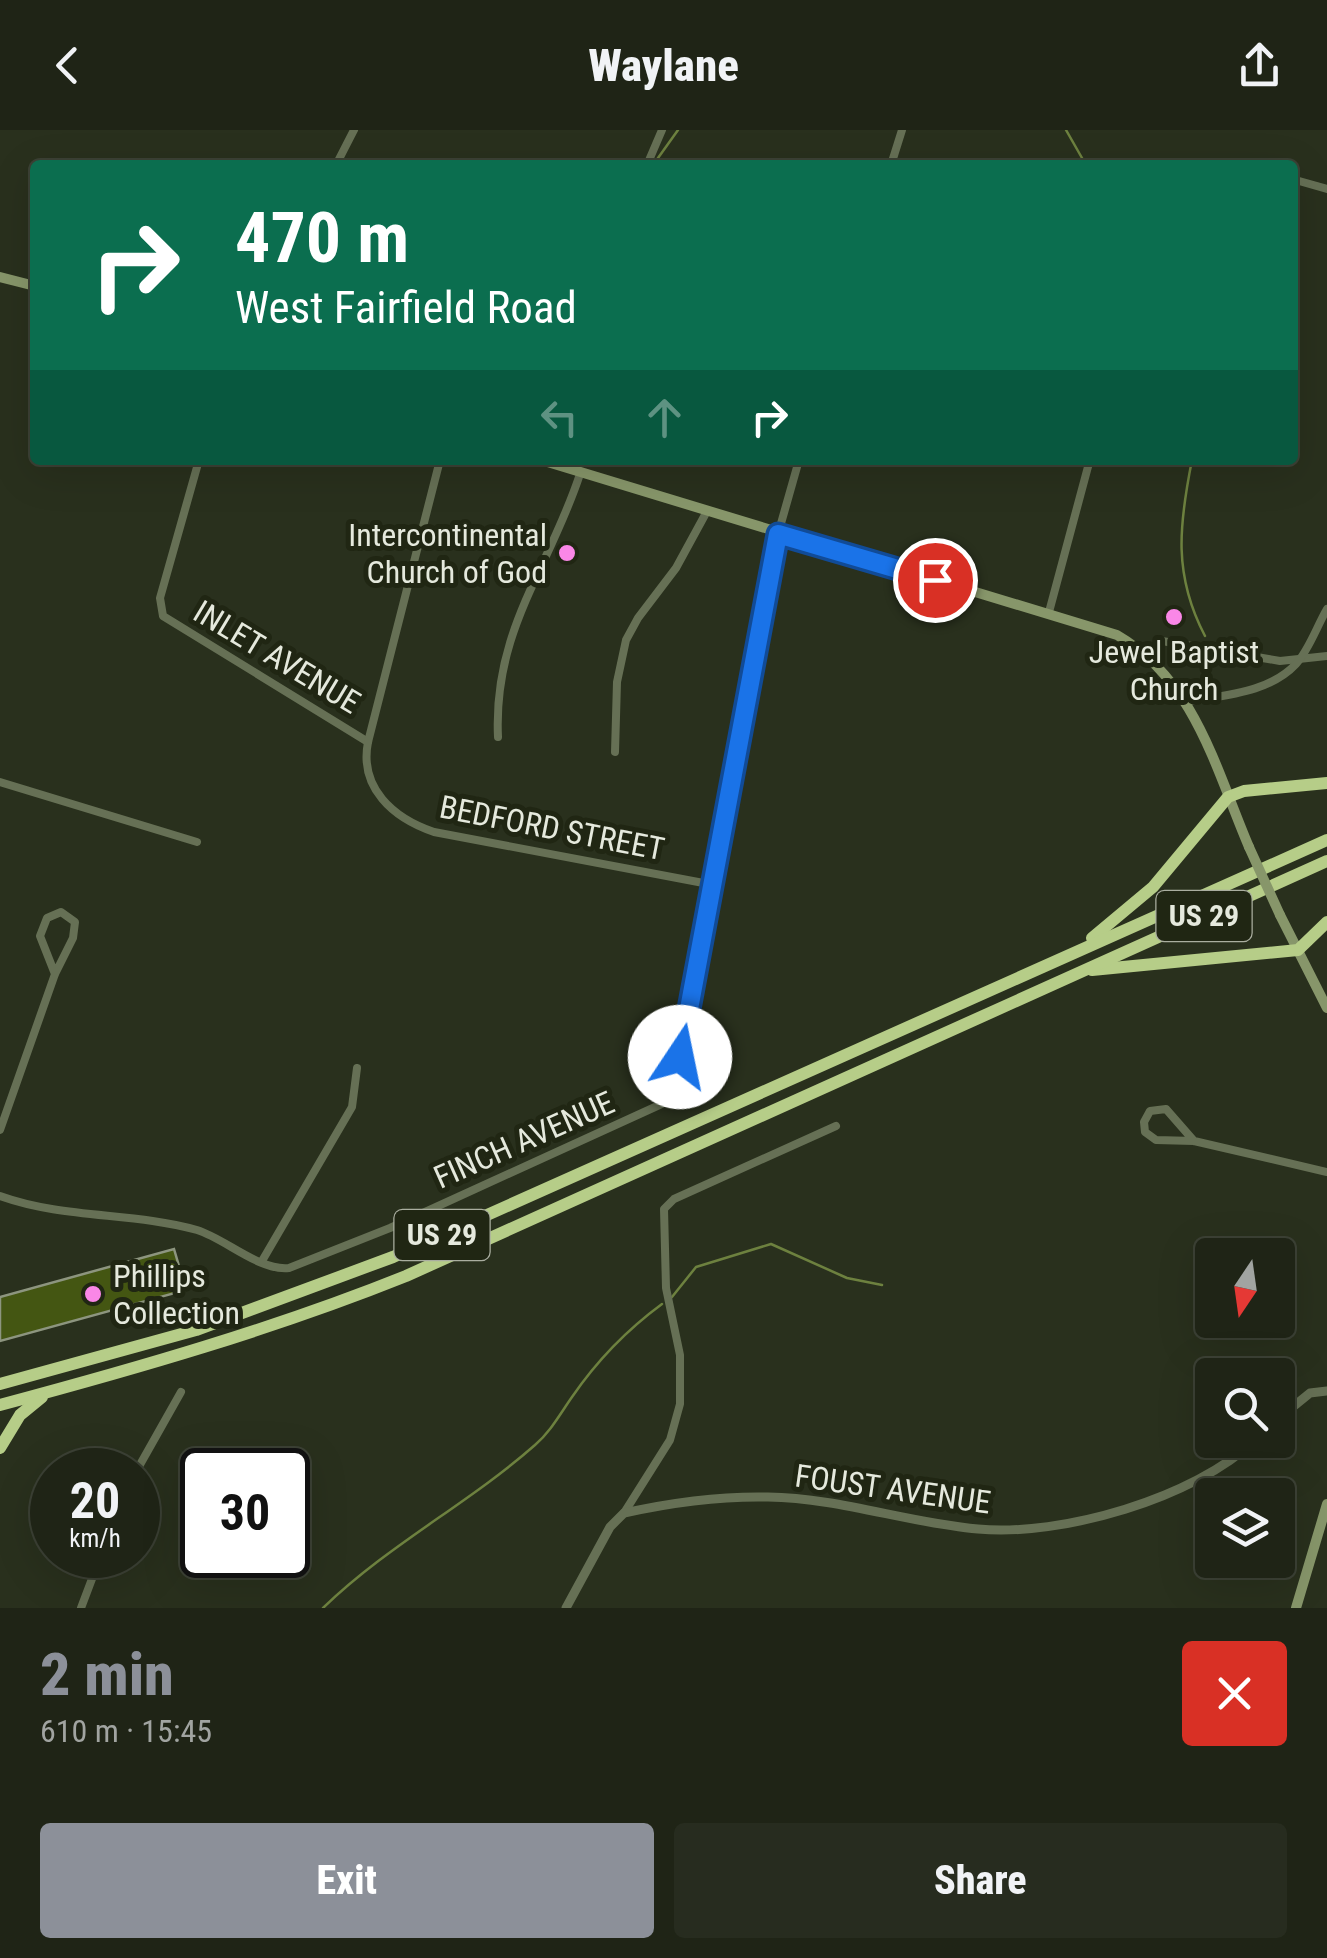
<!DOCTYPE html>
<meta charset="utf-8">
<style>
:root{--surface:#1f2416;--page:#272c1f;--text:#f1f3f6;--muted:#a1a4a1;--line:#3c4135;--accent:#8c9099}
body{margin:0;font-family:"Roboto Condensed",sans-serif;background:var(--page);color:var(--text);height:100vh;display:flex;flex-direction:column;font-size:38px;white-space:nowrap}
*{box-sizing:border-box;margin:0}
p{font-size:32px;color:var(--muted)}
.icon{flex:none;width:55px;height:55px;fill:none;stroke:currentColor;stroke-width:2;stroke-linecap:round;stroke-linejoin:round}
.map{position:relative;height:1478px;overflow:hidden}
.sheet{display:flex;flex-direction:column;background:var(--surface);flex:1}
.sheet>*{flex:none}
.banner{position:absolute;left:30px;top:30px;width:1268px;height:305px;border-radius:10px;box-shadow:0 10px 40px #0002,0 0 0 2px var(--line);background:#0b6e4f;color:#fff;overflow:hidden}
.needle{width:65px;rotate:193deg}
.controls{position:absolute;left:1195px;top:1108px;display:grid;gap:20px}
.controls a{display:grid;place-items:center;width:100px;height:100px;border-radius:10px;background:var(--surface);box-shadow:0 10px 40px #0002,0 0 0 2px var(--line);font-size:50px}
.speed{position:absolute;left:30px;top:1318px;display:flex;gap:20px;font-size:50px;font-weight:700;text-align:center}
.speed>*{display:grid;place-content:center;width:130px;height:130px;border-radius:50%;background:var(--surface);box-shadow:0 10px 40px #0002,0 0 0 2px var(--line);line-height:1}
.speed small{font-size:25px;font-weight:400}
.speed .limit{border:5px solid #111;border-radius:15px;background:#fff;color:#111}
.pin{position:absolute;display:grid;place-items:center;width:85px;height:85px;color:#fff;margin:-42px;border:5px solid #fff;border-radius:50%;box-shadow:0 2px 10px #0007}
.me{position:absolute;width:110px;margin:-55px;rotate:11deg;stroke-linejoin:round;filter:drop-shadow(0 0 8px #0008)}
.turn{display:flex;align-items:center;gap:35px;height:210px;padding:0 40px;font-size:45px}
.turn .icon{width:130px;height:130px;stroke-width:2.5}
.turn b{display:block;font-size:70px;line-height:85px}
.lanes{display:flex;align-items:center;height:95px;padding:0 40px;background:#0003;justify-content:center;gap:50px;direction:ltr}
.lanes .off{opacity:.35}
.round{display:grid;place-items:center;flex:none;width:105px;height:105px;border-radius:10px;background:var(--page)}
.head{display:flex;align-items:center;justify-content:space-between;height:170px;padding:0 40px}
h1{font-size:60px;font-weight:800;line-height:75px;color:var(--accent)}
.button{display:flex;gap:20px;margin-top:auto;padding:20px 40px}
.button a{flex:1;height:115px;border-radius:10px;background:var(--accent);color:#fff;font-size:40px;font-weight:800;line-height:115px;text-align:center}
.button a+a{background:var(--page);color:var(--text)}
header{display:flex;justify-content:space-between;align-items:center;height:130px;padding:0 40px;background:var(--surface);font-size:45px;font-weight:800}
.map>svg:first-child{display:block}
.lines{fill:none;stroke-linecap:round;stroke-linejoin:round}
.stream{stroke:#6d813f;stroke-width:2.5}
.building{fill:#445612;stroke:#8d957f;stroke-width:2.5}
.minor{stroke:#667055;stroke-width:8}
.tertiary{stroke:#667055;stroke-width:9}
.secondary{stroke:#87966a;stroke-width:10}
.motorway{stroke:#b6cd88;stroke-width:12}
.secondary-bridge{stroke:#87966a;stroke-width:10}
.route-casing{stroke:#114b97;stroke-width:25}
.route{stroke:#1a73e8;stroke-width:18}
.poi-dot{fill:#fa87e7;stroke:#202613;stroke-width:4}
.labels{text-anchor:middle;stroke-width:10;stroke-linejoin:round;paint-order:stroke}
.shield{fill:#202613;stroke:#aaaea0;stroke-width:2.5}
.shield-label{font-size:30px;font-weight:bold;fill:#e5e9dd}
.poi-label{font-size:32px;fill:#e5e9dd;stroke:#202613;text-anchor:end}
.street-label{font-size:32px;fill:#e5e9dd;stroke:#202613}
</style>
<header><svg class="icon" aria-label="back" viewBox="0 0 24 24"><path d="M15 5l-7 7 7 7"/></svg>Waylane<svg class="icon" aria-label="share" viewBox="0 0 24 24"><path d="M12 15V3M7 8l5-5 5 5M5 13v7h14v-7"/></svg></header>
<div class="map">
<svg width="1327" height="1478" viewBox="0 0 1327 1478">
<rect width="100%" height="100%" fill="#29301d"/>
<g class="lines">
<g class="stream">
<path d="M1066,0l20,35"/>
<path d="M653,35l25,-35"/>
<path d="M1192,330c-13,65 -19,115 13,176"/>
<path d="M672,1167l24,-30 75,-23 76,34 35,7"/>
<path d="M323,1478c65,-63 145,-104 212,-163 16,-14 25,-31 37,-48 24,-35 56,-68 90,-93"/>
</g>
</g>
<path class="building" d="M174,1119l12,41 -186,51v-44z"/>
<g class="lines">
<g class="minor">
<path d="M336,35l18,-35"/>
<path d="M647,35l15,-35"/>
<path d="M891,35l11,-35"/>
<path d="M1292,49l35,10"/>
<path d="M199,330l-39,138 3,18 205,126"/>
<path d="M440,330l-72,282c-9,46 25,76 66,90l280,53"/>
<path d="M1049,482l40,-149"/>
<path d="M1162,511l118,20 47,-5"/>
<path d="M1187,572c37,-7 82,-9 109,-38 13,-14 21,-38 31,-55"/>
<path d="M498,607c-5,-107 51,-168 82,-263"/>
<path d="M615,622l2,-70 9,-42 12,-22 38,-50 30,-55"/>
<path d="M0,652l197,60"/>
<path d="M0,1000l55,-156 18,-36 2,-16 -14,-10 -14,6 -7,18 15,38"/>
<path d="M1194,1011l-28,-32 -16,2 -6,11 1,10 11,8 38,1 133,31"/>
<path d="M0,1066c64,23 133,16 197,34 29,9 62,41 92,38l101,-40 276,-126 12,-32 100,-536 21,-74"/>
<path d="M262,1131l90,-154 5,-39"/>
<path d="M137,1340l44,-78"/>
<path d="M624,1383l46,-73 10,-36v-49l-14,-67 -2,-79 10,-10 162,-73"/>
<path d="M81,1478l20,-53"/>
</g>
<g class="tertiary">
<path d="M1278,1289l32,-26 17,-2"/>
<path d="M566,1478l44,-81 14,-14c45,-10 97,-17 144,-16 71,1 140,26 210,32 83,8 217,-31 277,-89"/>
</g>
<g class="secondary">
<path d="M0,147l35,9"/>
<path d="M541,330l576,175c78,45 99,135 132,212"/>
<path d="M1280,785l47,93"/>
<path d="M1296,1478l31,-104"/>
</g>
<g class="motorway">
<path d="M1092,808l61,-51 75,-90 16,-6 83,-8"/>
<path d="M1092,840l206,-20 29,-28"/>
<path d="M0,1254l196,-54 197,-73 934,-417"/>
<path d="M0,1275c138,-37 274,-76 406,-129l921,-415"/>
<path d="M0,1318l20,-33 22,-18"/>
</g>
<path class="secondary-bridge" d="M1249,717l31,68"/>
</g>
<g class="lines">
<g class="route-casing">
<path id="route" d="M680,927l98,-523 157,46"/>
</g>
<use href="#route" class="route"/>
</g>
<g class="poi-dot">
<circle cx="567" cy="423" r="10"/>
<circle cx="1174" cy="487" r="10"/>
<circle cx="93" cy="1164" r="10"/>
</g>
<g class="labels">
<g class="shield">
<rect x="1156.5" y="761" width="95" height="50" rx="8"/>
<rect x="394.5" y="1080" width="95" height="50" rx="8"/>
</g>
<g class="shield-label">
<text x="1204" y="796">US 29</text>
<text x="442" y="1115">US 29</text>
</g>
<g class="poi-label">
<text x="547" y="416">Intercontinental<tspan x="547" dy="37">Church of God</tspan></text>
<text x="1174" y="533" text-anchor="middle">Jewel Baptist<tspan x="1174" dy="37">Church</tspan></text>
<text x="113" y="1157" text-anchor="start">Phillips<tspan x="113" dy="37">Collection</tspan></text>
</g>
<g class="street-label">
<text transform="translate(277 527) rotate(31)" y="11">INLET AVENUE</text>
<text transform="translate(552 698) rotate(11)" y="11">BEDFORD STREET</text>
<text transform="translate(524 1010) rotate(-24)" y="11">FINCH AVENUE</text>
<text transform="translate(893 1359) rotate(8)" y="11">FOUST AVENUE</text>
</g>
</g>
</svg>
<div class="controls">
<a><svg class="needle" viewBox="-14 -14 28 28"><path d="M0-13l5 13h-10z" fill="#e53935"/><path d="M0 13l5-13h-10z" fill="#a1a4a1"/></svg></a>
<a><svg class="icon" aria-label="search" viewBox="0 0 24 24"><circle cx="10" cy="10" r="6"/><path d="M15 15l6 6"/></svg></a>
<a><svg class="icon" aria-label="layers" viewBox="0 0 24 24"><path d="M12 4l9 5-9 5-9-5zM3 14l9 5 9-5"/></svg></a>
</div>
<div class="speed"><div>20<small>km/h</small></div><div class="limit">30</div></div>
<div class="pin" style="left:935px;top:450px;background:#d93025"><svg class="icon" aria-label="arrive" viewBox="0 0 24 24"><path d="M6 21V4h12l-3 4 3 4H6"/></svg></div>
<svg class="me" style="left:680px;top:927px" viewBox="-20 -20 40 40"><circle r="19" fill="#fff"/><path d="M0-13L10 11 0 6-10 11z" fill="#1a73e8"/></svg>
<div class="banner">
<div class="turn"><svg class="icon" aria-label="right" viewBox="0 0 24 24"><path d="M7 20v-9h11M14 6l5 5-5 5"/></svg><div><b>470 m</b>West Fairfield Road</div></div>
<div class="lanes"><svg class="icon off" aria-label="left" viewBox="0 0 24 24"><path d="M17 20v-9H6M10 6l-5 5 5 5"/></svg><svg class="icon off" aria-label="ahead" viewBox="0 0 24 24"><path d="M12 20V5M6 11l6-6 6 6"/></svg><svg class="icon" aria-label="right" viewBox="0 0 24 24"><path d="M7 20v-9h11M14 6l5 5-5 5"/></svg></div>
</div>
</div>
<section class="sheet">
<div class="head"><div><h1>2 min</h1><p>610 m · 15:45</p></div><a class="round" style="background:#d93025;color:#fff"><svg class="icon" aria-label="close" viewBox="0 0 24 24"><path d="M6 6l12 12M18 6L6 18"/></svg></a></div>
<div class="button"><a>Exit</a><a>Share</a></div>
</section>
